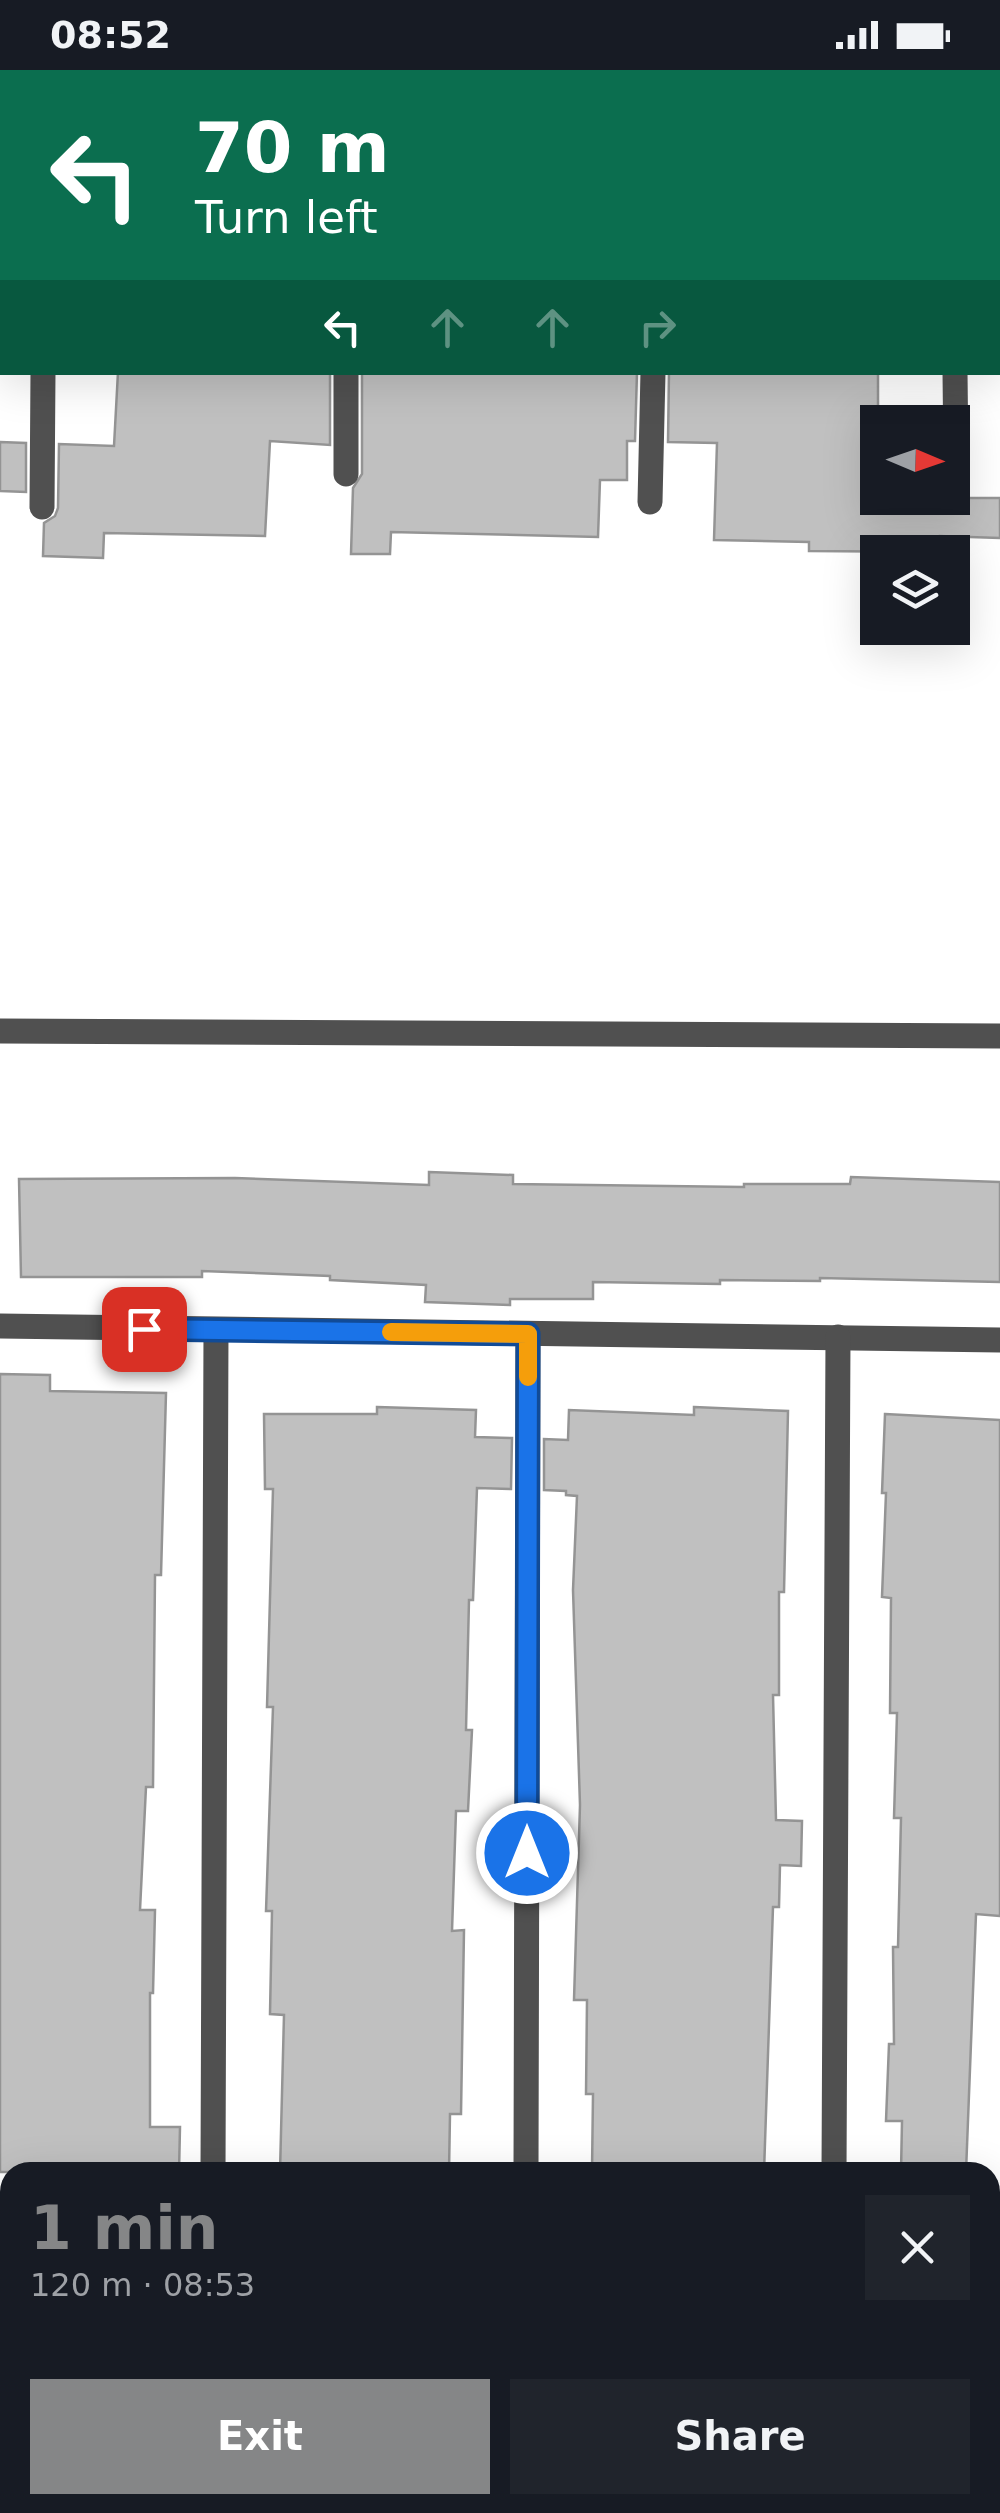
<!DOCTYPE html>
<meta charset="utf-8">
<style>
:root{--surface:#171b24;--page:#20242c;--text:#f1f3f6;--muted:#9ea1a6;--accent:#858687}
body{margin:0;font-family:"DejaVu Sans",sans-serif;background:var(--page);color:var(--text);height:100vh;display:flex;flex-direction:column;font-size:38px;white-space:nowrap}
*{box-sizing:border-box;margin:0}
p{font-size:32px;color:var(--muted)}
.icon{flex:none;width:55px;height:55px;fill:none;stroke:currentColor;stroke-width:2;stroke-linecap:round;stroke-linejoin:round}
.map{position:relative;flex:1;overflow:hidden}
.details{position:absolute;left:0px;top:2092px;width:1000px;height:352px;display:flex;flex-direction:column;background:var(--surface);border-radius:30px 30px 0 0;box-shadow:0 10px 40px #0002}
.details>*{flex:none}
.guide{position:absolute;left:0px;top:0px;width:1000px;height:305px;box-shadow:0 10px 40px #0002;background:#0b6e4f;color:#fff;overflow:hidden}
.needle{width:65px;rotate:92deg}
.controls{position:absolute;left:860px;top:335px;display:grid;gap:20px}
.controls a{display:grid;place-items:center;width:110px;height:110px;border-radius:0px;background:var(--surface);box-shadow:0 10px 40px #0002;font-size:50px}
.pin{position:absolute;display:grid;place-items:center;width:85px;height:85px;color:#fff;margin:-42px;border-radius:20px;box-shadow:0 5px 15px #0006}
.me{position:absolute;width:110px;margin:-55px;rotate:0deg;stroke-linejoin:round;filter:drop-shadow(0 0 8px #0008)}
.turn{display:flex;align-items:center;gap:35px;height:210px;padding:0 30px;font-size:45px}
.turn .icon{width:130px;height:130px;stroke-width:2.5}
.turn b{display:block;font-size:70px;line-height:85px}
.lanes{display:flex;align-items:center;height:95px;padding:0 30px;background:#0003;justify-content:center;gap:50px;direction:ltr}
.lanes .off{opacity:.35}
.round{display:grid;place-items:center;flex:none;width:105px;height:105px;border-radius:0px;background:var(--page)}
.headline{display:flex;align-items:center;justify-content:space-between;height:170px;padding:0 30px}
h1{font-size:60px;font-weight:600;line-height:75px;color:var(--accent)}
.action{display:flex;gap:20px;margin-top:auto;padding:20px 30px}
.action a{flex:1;height:115px;border-radius:0px;background:var(--accent);color:#fff;font-size:40px;font-weight:600;line-height:115px;text-align:center}
.action a+a{background:var(--page);color:var(--text)}
.status{display:flex;justify-content:space-between;align-items:center;height:70px;padding:0 50px;background:var(--surface);direction:ltr}
.status svg{height:28px;fill:currentColor}
.map>svg:first-child{display:block}
.building{fill:#c0c0c0;stroke:#949494;stroke-width:2.5}
.lines{fill:none;stroke-linecap:round;stroke-linejoin:round}
.minor{stroke:#505050;stroke-width:25}
.route-casing{stroke:#114b97;stroke-width:25}
.route{stroke:#1a73e8;stroke-width:18}
.slow{stroke:#f59e0b;stroke-width:18}
</style>
<div class="status"><b>08:52</b><svg viewBox="0 0 49 12"><path d="M0 12V9h3v3zM5 12V6h3v6zM10 12V3h3v9zM15 12V0h3v12zM26 1h20v11H26zM47 4h2v5h-2z"/></svg></div>
<div class="map">
<svg width="1000" height="2443" viewBox="0 0 1000 2443">
<rect width="100%" height="100%" fill="#fff"/>
<g class="building">
<path d="M118,302h212v73l-60,-4 -5,95 -161,-3 -1,25 -60,-2 1,-33 11,-7 3,-8 1,-64 55,2z"/>
<path d="M362,302h275l-2,69h-8v39h-27l-2,57 -207,-5 -1,22h-39l2,-66 9,-14z"/>
<path d="M669,302h209v126h122v40l-60,-2v16l-131,-1v-9l-95,-2 3,-97 -49,-1z"/>
<path d="M0,372l26,1v49l-26,-1z"/>
<path d="M429,1102l84,3v9l231,3v-3h106l1,-7 149,5v100l-180,-4v3l-100,-1v4l-127,-2v17h-83v6l-85,-3 1,-17 -96,-5v-4l-128,-5v6h-181l-2,-98 216,-1 194,7z"/>
<path d="M0,1304l50,1v16l116,2 -5,182h-6l-2,212h-7l-6,123h15l-2,83h-3v134h30l-1,45h-179z"/>
<path d="M377,1337l99,3 -1,27 37,1 -1,51 -34,-1 -4,112h-4l-3,130h6l-4,81h-12l-4,120 12,-1 -3,184h-11l-1,58h-169l4,-157 -14,-1 2,-103h-6l7,-204h-6l6,-218h-8l-1,-75h113z"/>
<path d="M694,1337l94,4 -4,181h-5v103h-6l3,125 26,1 -1,45 -21,-1 -1,42h-6l-9,265h-172l1,-78h-7l1,-94h-13l6,-195 -7,-215 4,-94 -11,-1v-4l-22,-1v-51l24,1 1,-30 125,5z"/>
<path d="M885,1344l115,6v496l-24,-2 -10,258h-65l1,-51h-16l3,-77h5l-1,-97h5l3,-129h-7l3,-105h-7l1,-115 -9,-1 4,-104h-4z"/>
</g>
<g class="lines">
<g class="minor">
<path d="M45,0v2"/>
<path d="M353,0v2"/>
<path d="M658,0v2"/>
<path d="M955,0v2"/>
<path d="M0,41h2"/>
<path d="M998,91h2"/>
<path d="M955,302l1,90"/>
<path d="M346,404v-102"/>
<path d="M650,432l3,-130"/>
<path d="M42,437l1,-135"/>
<path d="M0,961l1000,5"/>
<path d="M0,1256l1000,14"/>
<path d="M213,2102l3,-842"/>
<path d="M526,2102l2,-838"/>
<path d="M834,2102l4,-835"/>
<path d="M0,2306h10"/>
<path d="M990,2340h10"/>
<path d="M227,2435v8"/>
<path d="M508,2435l1,8"/>
<path d="M793,2443v-8"/>
</g>
</g>
<g class="lines">
<g class="route-casing">
<path id="route" d="M144,1259l384,5 -1,519"/>
</g>
<use href="#route" class="route"/>
<path class="slow" d="M391,1262l137,2v43"/>
</g>
</svg>
<div class="controls">
<a><svg class="needle" viewBox="-14 -14 28 28"><path d="M0-13l5 13h-10z" fill="#e53935"/><path d="M0 13l5-13h-10z" fill="#9ea1a6"/></svg></a>
<a><svg class="icon" aria-label="layers" viewBox="0 0 24 24"><path d="M12 4l9 5-9 5-9-5zM3 14l9 5 9-5"/></svg></a>
</div>
<div class="pin" style="left:144px;top:1259px;background:#d93025"><svg class="icon" aria-label="arrive" viewBox="0 0 24 24"><path d="M6 21V4h12l-3 4 3 4H6"/></svg></div>
<svg class="me" style="left:527px;top:1783px" viewBox="-20 -20 40 40"><circle r="17" fill="#1a73e8" stroke="#fff" stroke-width="3"/><path d="M0-11L8 9 0 5-8 9z" fill="#fff"/></svg>
<div class="guide">
<div class="turn"><svg class="icon" aria-label="left" viewBox="0 0 24 24"><path d="M17 20v-9H6M10 6l-5 5 5 5"/></svg><div><b>70 m</b>Turn left</div></div>
<div class="lanes"><svg class="icon" aria-label="left" viewBox="0 0 24 24"><path d="M17 20v-9H6M10 6l-5 5 5 5"/></svg><svg class="icon off" aria-label="ahead" viewBox="0 0 24 24"><path d="M12 20V5M6 11l6-6 6 6"/></svg><svg class="icon off" aria-label="ahead" viewBox="0 0 24 24"><path d="M12 20V5M6 11l6-6 6 6"/></svg><svg class="icon off" aria-label="right" viewBox="0 0 24 24"><path d="M7 20v-9h11M14 6l5 5-5 5"/></svg></div>
</div>
<section class="details">
<div class="headline"><div><h1>1 min</h1><p>120 m · 08:53</p></div><a class="round"><svg class="icon" aria-label="close" viewBox="0 0 24 24"><path d="M6 6l12 12M18 6L6 18"/></svg></a></div>
<div class="action"><a>Exit</a><a>Share</a></div>
</section>
</div>
